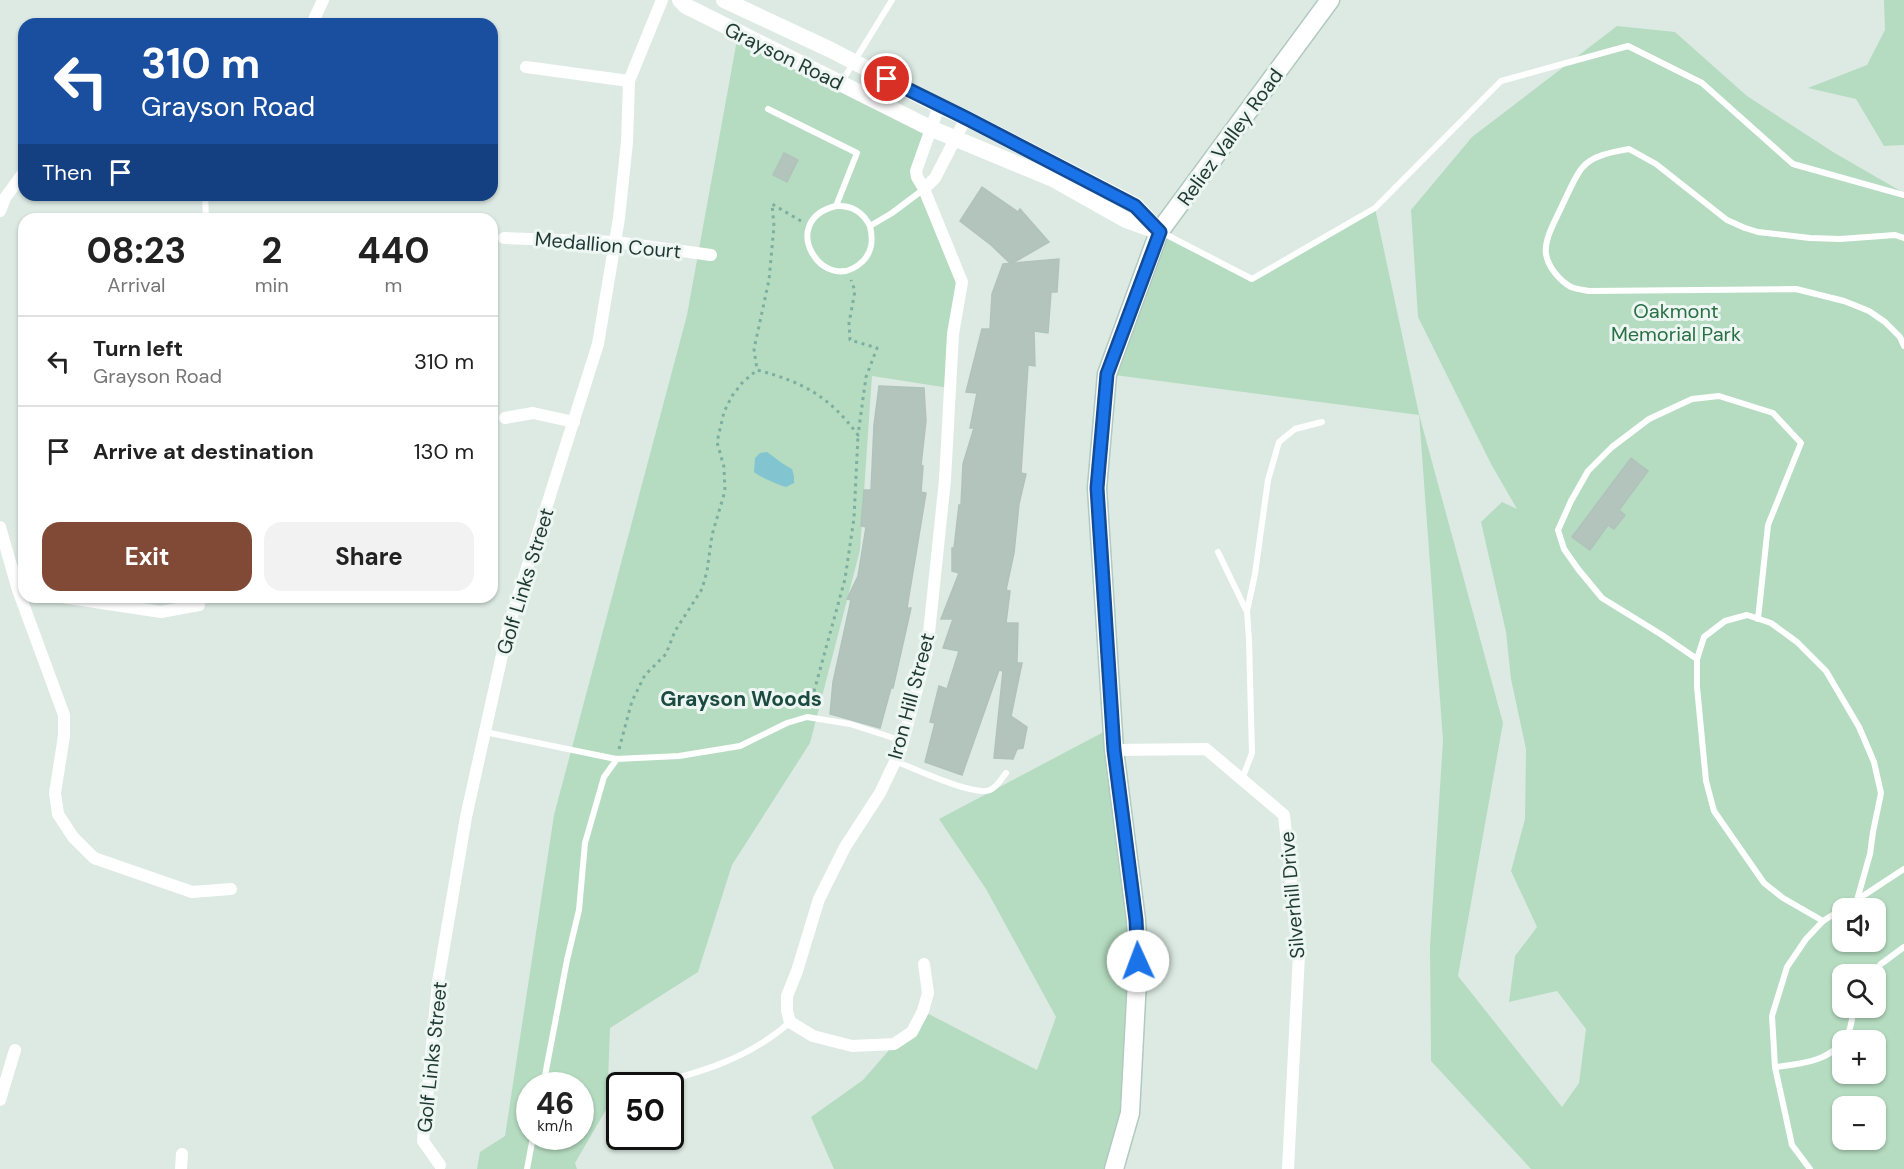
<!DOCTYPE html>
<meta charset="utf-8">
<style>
:root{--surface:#fff;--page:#f2f2f2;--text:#222;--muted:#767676;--line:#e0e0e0;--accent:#804a37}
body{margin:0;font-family:"DM Sans",sans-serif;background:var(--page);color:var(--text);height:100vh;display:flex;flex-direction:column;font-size:22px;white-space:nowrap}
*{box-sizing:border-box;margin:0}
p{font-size:20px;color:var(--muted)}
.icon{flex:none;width:33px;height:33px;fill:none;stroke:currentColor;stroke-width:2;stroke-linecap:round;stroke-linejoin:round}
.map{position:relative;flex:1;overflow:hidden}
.panel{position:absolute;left:18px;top:213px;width:480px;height:390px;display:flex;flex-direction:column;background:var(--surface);border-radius:18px;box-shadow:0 2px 4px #0004}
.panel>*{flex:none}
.guide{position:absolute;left:18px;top:18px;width:480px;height:183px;border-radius:18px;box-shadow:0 2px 4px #0004;background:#1a4fa0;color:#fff;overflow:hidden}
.buttons{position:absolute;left:1832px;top:898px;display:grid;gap:12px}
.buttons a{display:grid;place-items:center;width:54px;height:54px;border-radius:12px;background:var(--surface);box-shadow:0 2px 4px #0004;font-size:30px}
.speed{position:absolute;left:516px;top:1072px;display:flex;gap:12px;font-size:30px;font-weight:700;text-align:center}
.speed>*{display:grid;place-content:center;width:78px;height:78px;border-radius:50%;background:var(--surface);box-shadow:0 2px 4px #0004;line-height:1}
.speed small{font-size:15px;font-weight:400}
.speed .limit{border:3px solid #111;border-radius:9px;background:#fff;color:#111}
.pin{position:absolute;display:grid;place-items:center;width:51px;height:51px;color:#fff;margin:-26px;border:3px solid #fff;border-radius:50%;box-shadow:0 2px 6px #0007}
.me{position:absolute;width:66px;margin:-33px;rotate:358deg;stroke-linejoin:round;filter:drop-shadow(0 0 4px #0008)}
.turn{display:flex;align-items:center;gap:21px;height:126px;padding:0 24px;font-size:27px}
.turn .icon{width:78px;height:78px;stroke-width:2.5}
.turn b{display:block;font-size:42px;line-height:51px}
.then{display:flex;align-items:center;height:57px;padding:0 24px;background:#0003;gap:12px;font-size:22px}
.eta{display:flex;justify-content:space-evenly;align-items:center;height:102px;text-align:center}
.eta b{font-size:36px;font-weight:700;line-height:42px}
.button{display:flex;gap:12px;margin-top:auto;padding:12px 24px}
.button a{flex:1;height:69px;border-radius:18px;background:var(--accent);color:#fff;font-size:24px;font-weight:700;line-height:69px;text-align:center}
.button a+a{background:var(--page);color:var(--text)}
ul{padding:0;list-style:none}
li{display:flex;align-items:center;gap:18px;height:90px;padding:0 24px;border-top:2px solid var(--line)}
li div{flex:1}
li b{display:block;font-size:22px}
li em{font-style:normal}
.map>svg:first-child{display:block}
.green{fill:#b5dcc0;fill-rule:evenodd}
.water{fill:#83c4d1}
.building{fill:#b3c4bd;stroke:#b0c3bb;stroke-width:1.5}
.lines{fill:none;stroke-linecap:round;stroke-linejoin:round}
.secondary-casing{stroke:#b0c9c1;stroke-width:21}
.path{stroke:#7dae9f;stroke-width:3;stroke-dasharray:3 4.5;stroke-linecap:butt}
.service{stroke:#fff;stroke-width:6}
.minor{stroke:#fff;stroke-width:12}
.tertiary{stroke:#fff;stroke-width:16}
.secondary{stroke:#fff;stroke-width:18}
.route-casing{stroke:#114b97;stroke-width:15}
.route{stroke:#1a73e8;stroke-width:10}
.labels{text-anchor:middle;stroke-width:6;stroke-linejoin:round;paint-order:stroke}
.street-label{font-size:20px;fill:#1f3932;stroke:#edf6f2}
.park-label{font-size:20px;fill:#297045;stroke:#edf6f2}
.neighbourhood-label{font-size:21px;font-weight:bold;fill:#1b4b40;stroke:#edf6f2}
</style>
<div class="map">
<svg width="1904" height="1169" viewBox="0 0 1904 1169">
<rect width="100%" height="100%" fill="#ddeae4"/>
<g class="green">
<path d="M1884,0h20v145l-20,1 -28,-47 -48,-11 59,-23 18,-35z"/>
<path d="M1617,26l58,6 72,64 86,56 71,41v976h-373l-100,-108 -1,-115 13,-206 -24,-325 -312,-41 52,-142 93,47 123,-71 44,206 84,309 -45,253 104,131 17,-24 7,-54 -29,-38 -48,11 6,-46 22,-29 -26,-56 14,-52 1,-70 -15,-70 -5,-47 -25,-110 21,-20 15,7 -26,-45 -73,-147 -7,-107 61,-73zM1842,909h33v33h-33zM1842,975h33v33h-33zM1842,1041h33v33h-33zM1842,1107h33v33h-33z"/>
<path d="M738,34l191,93 -15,46 48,109 -13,106 -77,-12 -12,174 -50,193 -78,122 -34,107 -88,56 -3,80 -32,55 2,6h-100l3,-17 25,-16 49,-321 133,-500zM530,1086h50v51h-50z"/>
<path d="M1113,727l23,193 -6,193 -16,56h-280l-23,-52 52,-37 60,-69 114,59 19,-53 -70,-128 -47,-70z"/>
</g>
<path class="water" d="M767,452c9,6 15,12 25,17l2,7v7l-8,4c-5,-1 -28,-11 -32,-15l1,-14 5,-5z"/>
<g class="building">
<path d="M784,153l14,7 -11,22 -14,-7z"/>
<path d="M982,187l36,25 2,-3 29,33 -38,22 -20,-19 -31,-24z"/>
<path d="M1059,259l-2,33h-6l-3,41 -14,-2 1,35 -7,-1 -7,108 5,1 -7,30 -5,49 -8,37 4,1 -4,32h12l-1,40h5l-11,53 16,11 -4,21 -6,1 -4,10 -19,-1 9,-87 -4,-1 -37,105 -37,-13 10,-39 -5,-1 9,-36 8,3 12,-38 -16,-3 10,-29h-12l18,-46 -7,-2v-23h2l5,-43h2l2,-41 11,-36h-4l7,-35 -11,-1 16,-63h8l2,-35 11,-30z"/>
<path d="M879,386l45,2 2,33 -5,44 2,1 -2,26 5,1 -19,115h4l-18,80h-2l-11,40 -50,-14 3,-32 18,-82 -4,-1 11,-23 8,-49 -5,-1 3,-36h7l3,-65z"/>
<path d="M1631,458l17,13 -29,39 6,5 -11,14 -6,-4 -18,25 -18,-13z"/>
</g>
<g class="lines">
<g class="secondary-casing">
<path id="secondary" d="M1114,1169l16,-56 8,-152 -2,-41 -22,-170 -17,-262 10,-114 52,-142 171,-232"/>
</g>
<g class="path">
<path d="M801,221l-29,-17 2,22 -5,54 -15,69 3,21c46,12 72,26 101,65l8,-58 11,-29 -27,-8 -1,-17 6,-32 -4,-11"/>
<path d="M810,706l35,-127 9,-61 4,-83"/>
<path d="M619,749l13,-48 13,-26 21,-21 9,-23 27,-42 5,-18 5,-36 13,-44 -1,-24 -7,-25 7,-30 8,-16 10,-13 15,-13"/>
</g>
<g class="service">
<path d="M841,83l51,-83"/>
<path d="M768,109l89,44 -21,53c-61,15 -11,93 27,55 10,-10 10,-22 7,-35l22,-13 32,-24"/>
<path d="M205,195l1,24"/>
<path d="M836,206c16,-1 27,6 34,20"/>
<path d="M1163,233l89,46 123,-71 126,-127 127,-35 74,37 91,81 111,31"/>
<path d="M1904,238l-9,-3 -55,4 -30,-1 -52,-6 -13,-4 -18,-8 -71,-56 -27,-15c-16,3 -37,6 -47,19 -7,8 -17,32 -22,42 -6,13 -16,30 -14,44 2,13 14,27 25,33 5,2 13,3 18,4l207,-2 48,12 25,10 16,11 15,15 4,9"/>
<path d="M1218,552l28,58"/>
<path d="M1697,659l-35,-24 -60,-37 -24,-29 -14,-20 -6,-19 13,-29 17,-30 24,-24 37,-28 43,-20 27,-3 54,17 28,30 -33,82 -10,94"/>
<path d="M485,732l131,27 63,-3 61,-10 47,-23 20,-6 43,7 53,17"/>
<path d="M895,761c18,7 79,36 95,29 7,-3 11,-11 16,-17"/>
<path d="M1242,779l10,-26 -3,-113 -2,-29 8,-37 13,-94 11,-38 16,-13 27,-7"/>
<path d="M1843,909l61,-40"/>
<path d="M1823,921l-40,-23 -19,-15 -50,-72 -8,-30 -9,-94v-28l7,-22 21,-16 22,-6 24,8 26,19 29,29 33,56 15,35 7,31 -8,39 -3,22 -13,46"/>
<path d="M1872,975l9,-11 23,-17"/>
<path d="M1775,1067c27,-3 61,-6 74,-36 3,-7 3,-16 5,-23"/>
<path d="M651,1085c51,-13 99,-27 139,-63"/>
<path d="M543,1086l24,-126 12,-50 6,-67 19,-66 13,-18"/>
<path d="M527,1169l6,-32"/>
<path d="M1810,1169l-18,-24 -17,-78 -3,-51 15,-49 19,-28 17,-18 19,-12"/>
</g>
<g class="minor">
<path d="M312,24l11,-24"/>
<path d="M526,67l103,14"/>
<path d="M939,106l-23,65 1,6 7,12 11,-11 31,-60"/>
<path d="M924,189l38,93 -9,52 -8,146 -18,172 -26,97 -21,44 -35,54 -26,52 -22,72 -10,25v15l3,11 23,14 39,10 42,-2 18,-12 11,-21 5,-18 -4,-29"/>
<path d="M0,211l5,-13 19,-26"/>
<path d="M504,238l112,4 95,13"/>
<path d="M505,418l28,-5 41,9"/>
<path d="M0,527l18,63 46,125v21l-9,57 3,21 15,23 21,21 98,34 39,-3"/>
<path d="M62,597l99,15 38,-7"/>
<path d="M1114,750l92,-1 78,66 15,140 -11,214"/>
<path d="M0,1100l15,-50"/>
<path d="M440,1165l-17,-24 15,-159 28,-165 42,-189 90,-284 21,-126 8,-76 2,-61 33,-81"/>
<path d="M181,1169l1,-15"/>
</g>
<g class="tertiary">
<path d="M680,0l6,6 244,122 123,51 73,41 33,12"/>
<path d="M724,0l107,50 108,56 27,12 169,87 24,26"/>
</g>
<use href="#secondary" class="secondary"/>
</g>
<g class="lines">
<g class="route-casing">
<path id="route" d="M887,79l79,39 169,88 25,26 -53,142 -10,114 17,262 22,170 2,41"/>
</g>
<use href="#route" class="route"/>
</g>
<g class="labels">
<g class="street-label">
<text transform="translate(784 56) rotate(26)" y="7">Grayson Road</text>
<text transform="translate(1230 137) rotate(-54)" y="7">Reliez Valley Road</text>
<text transform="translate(608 245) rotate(5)" y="7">Medallion Court</text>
<text transform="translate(525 581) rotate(-73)" y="7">Golf Links Street</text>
<text transform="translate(911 696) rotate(-75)" y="7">Iron Hill Street</text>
<text transform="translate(1292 895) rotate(-95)" y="7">Silverhill Drive</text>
<text transform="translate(432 1057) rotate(-84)" y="7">Golf Links Street</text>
</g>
<g class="park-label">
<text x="1676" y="318">Oakmont<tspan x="1676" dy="23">Memorial Park</tspan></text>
</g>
<g class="neighbourhood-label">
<text x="741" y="706">Grayson Woods</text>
</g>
</g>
</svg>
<div class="buttons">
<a><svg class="icon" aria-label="sound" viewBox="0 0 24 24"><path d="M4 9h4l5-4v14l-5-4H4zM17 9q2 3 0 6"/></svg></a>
<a><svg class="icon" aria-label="search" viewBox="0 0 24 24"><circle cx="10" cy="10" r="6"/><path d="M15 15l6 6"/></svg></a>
<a>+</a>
<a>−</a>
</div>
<div class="speed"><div>46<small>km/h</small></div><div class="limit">50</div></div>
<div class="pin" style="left:887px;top:79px;background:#d93025"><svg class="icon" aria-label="arrive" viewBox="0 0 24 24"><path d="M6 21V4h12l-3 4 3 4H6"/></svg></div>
<svg class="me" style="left:1138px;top:961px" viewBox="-20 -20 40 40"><circle r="19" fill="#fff"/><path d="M0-13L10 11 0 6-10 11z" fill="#1a73e8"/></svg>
<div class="guide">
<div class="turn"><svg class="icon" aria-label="left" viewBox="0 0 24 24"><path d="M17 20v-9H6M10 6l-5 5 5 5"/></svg><div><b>310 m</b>Grayson Road</div></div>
<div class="then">Then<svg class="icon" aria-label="arrive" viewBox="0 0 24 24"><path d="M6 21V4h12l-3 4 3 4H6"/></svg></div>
</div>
<section class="panel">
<div class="eta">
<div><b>08:23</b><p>Arrival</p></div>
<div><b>2</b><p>min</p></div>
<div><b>440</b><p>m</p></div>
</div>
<ul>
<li><svg class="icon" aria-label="left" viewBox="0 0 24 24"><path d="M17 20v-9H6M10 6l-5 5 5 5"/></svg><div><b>Turn left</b><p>Grayson Road</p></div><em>310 m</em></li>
<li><svg class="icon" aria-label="arrive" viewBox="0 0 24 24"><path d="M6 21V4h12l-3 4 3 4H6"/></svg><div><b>Arrive at destination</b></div><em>130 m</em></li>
</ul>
<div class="button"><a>Exit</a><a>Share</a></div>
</section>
</div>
